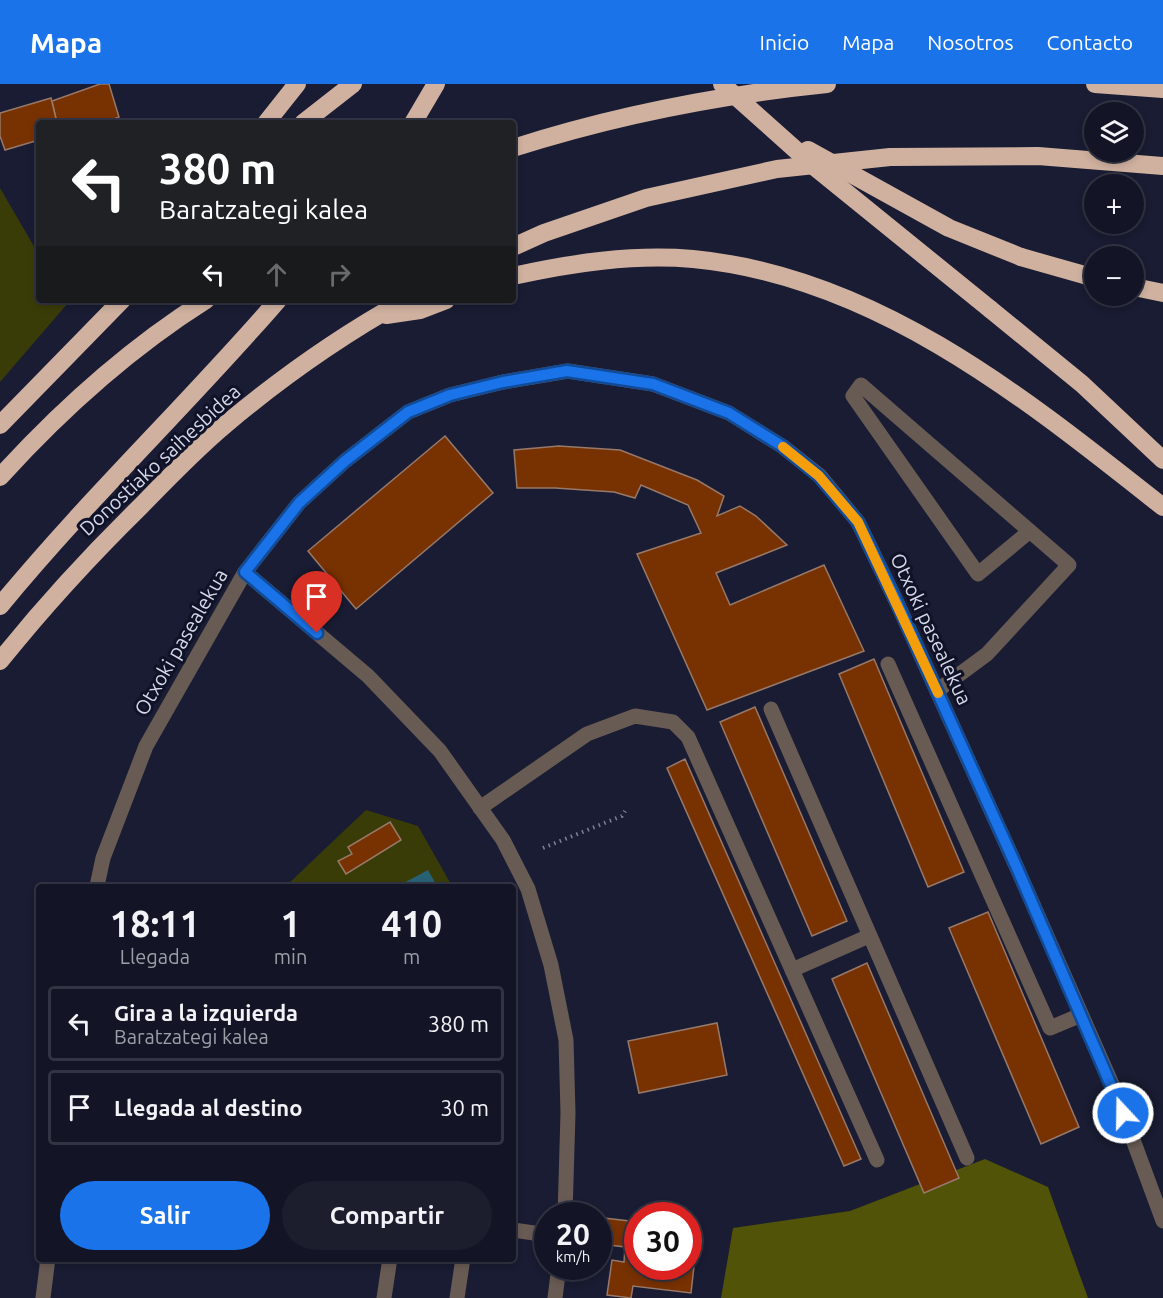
<!DOCTYPE html>
<html lang="es">
<meta charset="utf-8">
<style>
:root{--surface:#131526;--page:#1c1e2e;--text:#f1f3f6;--muted:#9d9fa7;--line:#323443;--accent:#1a73e8}
body{margin:0;font-family:Ubuntu,sans-serif;background:var(--page);color:var(--text);height:100vh;display:flex;flex-direction:column;font-size:22px;white-space:nowrap}
*{box-sizing:border-box;margin:0}
p{font-size:20px;color:var(--muted)}
.icon{flex:none;width:33px;height:33px;fill:none;stroke:currentColor;stroke-width:2;stroke-linecap:round;stroke-linejoin:round}
.map{position:relative;flex:1;overflow:hidden}
.sheet{position:absolute;left:36px;top:800px;width:480px;height:378px;display:flex;flex-direction:column;background:var(--surface);border-radius:6px;box-shadow:0 3px 9px #0003,0 0 0 2px var(--line)}
.sheet>*{flex:none}
.guide{position:absolute;left:36px;top:36px;width:480px;height:183px;border-radius:6px;box-shadow:0 3px 9px #0003,0 0 0 2px var(--line);background:#202124;color:#fff;overflow:hidden}
.fabs{position:absolute;left:1084px;top:18px;display:grid;gap:12px}
.fabs a{display:grid;place-items:center;width:60px;height:60px;border-radius:50%;background:var(--surface);box-shadow:0 3px 9px #0003,0 0 0 2px var(--line);font-size:30px}
.speed{position:absolute;left:534px;top:1118px;display:flex;gap:12px;font-size:30px;font-weight:700;text-align:center}
.speed>*{display:grid;place-content:center;width:78px;height:78px;border-radius:50%;background:var(--surface);box-shadow:0 3px 9px #0003,0 0 0 2px var(--line);line-height:1}
.speed small{font-size:15px;font-weight:400}
.speed .limit{border:9px solid #d22;background:#fff;color:#111}
.pin{position:absolute;display:grid;place-items:center;width:51px;height:51px;color:#fff;margin:-62px -26px;border-radius:50% 50% 50% 0;rotate:-45deg;box-shadow:0 0 6px #0007}
.pin .icon{rotate:45deg}
.me{position:absolute;width:66px;margin:-33px;rotate:339deg;stroke-linejoin:round;filter:drop-shadow(0 0 4px #0008)}
.turn{display:flex;align-items:center;gap:21px;height:126px;padding:0 24px;font-size:27px}
.turn .icon{width:78px;height:78px;stroke-width:2.5}
.turn b{display:block;font-size:42px;line-height:51px}
.lanes{display:flex;align-items:center;height:57px;padding:0 24px;background:#0003;justify-content:center;gap:30px;direction:ltr}
.lanes .off{opacity:.35}
.eta{display:flex;justify-content:space-evenly;align-items:center;height:102px;text-align:center}
.eta b{font-size:36px;font-weight:700;line-height:42px}
.action{display:flex;gap:12px;margin-top:auto;padding:12px 24px}
.action a{flex:1;height:69px;border-radius:36px;background:var(--accent);color:#fff;font-size:24px;font-weight:700;line-height:69px;text-align:center}
.action a+a{background:var(--page);color:var(--text)}
ul{padding:0;list-style:none}
li{display:flex;align-items:center;gap:18px;height:75px;margin:0 12px 9px;padding:0 12px;border:3px solid var(--line);border-radius:6px}
li div{flex:1}
li b{display:block;font-size:22px}
li em{font-style:normal}
header{display:flex;align-items:center;gap:36px;box-sizing:border-box;height:84px;padding:0 30px;background:var(--accent);color:#fff}
header strong{font-size:28px}
nav{display:flex;gap:33px;margin-inline-start:auto;font-size:21px}
.map>svg:first-child{display:block}
.green{fill:#3a3c08}
.forest{fill:#505308}
.water{fill:#266174}
.building{fill:#783100;stroke:#97796a;stroke-width:1.5}
.lines{fill:none;stroke-linecap:round;stroke-linejoin:round}
.path{stroke:#7e8194;stroke-width:4;stroke-dasharray:1.5 4.5;stroke-linecap:butt}
.minor{stroke:#685b54;stroke-width:15}
.highway{stroke:#d0b1a0;stroke-width:18}
.highway-bridge{stroke:#d0b1a0;stroke-width:18}
.route-casing{stroke:#114b97;stroke-width:15}
.route{stroke:#1a73e8;stroke-width:10}
.slow{stroke:#f59e0b;stroke-width:10}
.labels{text-anchor:middle;stroke-width:6;stroke-linejoin:round;paint-order:stroke}
.street-label{font-size:20px;fill:#d5d8e8;stroke:#101328}
</style>
<header>
<strong>Mapa</strong>
<nav><a>Inicio</a><a>Mapa</a><a>Nosotros</a><a>Contacto</a></nav>
</header>
<div class="map">
<svg width="1163" height="1214" viewBox="0 0 1163 1214">
<rect width="100%" height="100%" fill="#191c32"/>
<g class="green">
<path d="M0,104l39,67v45h28l1,3 -68,79z"/>
<path d="M366,726l52,16 34,60h-166z"/>
</g>
<path class="forest" d="M985,1075l63,28 40,111h-367l12,-70 117,-17z"/>
<path class="water" d="M428,786l9,16h-39z"/>
<g class="building">
<path d="M100,0h9l10,33 -16,6h-46l-5,-22z"/>
<path d="M51,14l6,25h-18v17l-34,10 -5,-14v-23z"/>
<path d="M445,352l48,57 -137,116 -48,-58z"/>
<path d="M559,362l61,4 77,30 27,16 -7,20 23,-10 16,10 31,29 -71,28 14,32 94,-40 40,86 -157,59 -70,-156 64,-21 -13,-28 -47,-20 -6,13 -21,-6 -59,-4h-38l-3,-38z"/>
<path d="M874,575l90,213 -36,15 -89,-213z"/>
<path d="M755,623l92,214 -35,15 -92,-214z"/>
<path d="M685,675l176,400 -17,7 -177,-398z"/>
<path d="M390,738l11,18 -55,34 -8,-13 14,-7 -4,-7z"/>
<path d="M988,828l91,215 -38,17 -92,-216z"/>
<path d="M867,879l92,215 -35,15 -92,-214z"/>
<path d="M717,939l10,52 -88,18 -11,-52z"/>
<path d="M604,1134l34,4v44h56l-3,27 -58,-7 -2,12 -24,-3 5,-35 12,2 1,-15 -24,-3z"/>
</g>
<g class="lines">
<path class="path" d="M543,764l79,-32 3,-5"/>
<g class="minor">
<path d="M245,488l123,104 72,75 63,89 25,49 23,76 15,75 2,73 -3,102"/>
<path d="M888,580l162,364 31,-13"/>
<path d="M937,607l50,-37 82,-89 -208,-180 -8,11 125,178 52,-43"/>
<path d="M771,625l196,449"/>
<path d="M480,724l107,-74 48,-18 38,6 15,15 189,423"/>
<path d="M97,802l6,-28 43,-112 99,-174 54,-69 46,-42 63,-49 42,-17 53,-13 65,-11 85,13 76,29 53,33 38,30 38,46 40,83 119,263 98,223 48,130"/>
<path d="M792,886l77,-34"/>
<path d="M513,1146l35,5"/>
<path d="M43,1214l5,-40"/>
<path d="M384,1214l6,-40"/>
<path d="M457,1214l6,-40"/>
<path d="M555,1214l4,-32"/>
</g>
<g class="highway">
<path d="M1095,0l68,5"/>
<path d="M266,39l31,-39"/>
<path d="M303,39l50,-39"/>
<path d="M413,39l23,-39"/>
<path d="M513,64c103,-33 206,-53 314,-64"/>
<path d="M513,163l31,-14 102,-35 131,-29 113,-12 148,-1 125,10"/>
<path d="M1021,173l74,21"/>
<path d="M513,192c59,-13 119,-22 180,-17 182,17 332,139 470,248"/>
<path d="M1134,203l29,6"/>
<path d="M990,225l92,75 81,76"/>
<path d="M386,231l34,-5 26,-10"/>
<path d="M0,341l122,-125"/>
<path d="M0,393c60,-66 130,-129 206,-177"/>
<path d="M0,522c87,-106 188,-202 278,-306"/>
<path d="M0,577c44,-55 91,-106 141,-155 27,-28 55,-57 85,-82 56,-47 116,-89 179,-124"/>
</g>
<g class="highway-bridge">
<path d="M722,0l94,84 174,141"/>
<path d="M808,66l141,78 72,29"/>
</g>
</g>
<g class="lines">
<g class="route-casing">
<path id="route" d="M317,549l-72,-61 54,-69 46,-42 63,-49 42,-17 53,-13 64,-11 86,13 76,29 53,33 37,30 39,46 40,83 119,263 106,245"/>
</g>
<use href="#route" class="route"/>
<path class="slow" d="M783,363l36,29 39,46 80,171"/>
</g>
<g class="labels">
<g class="street-label">
<text transform="translate(160 376) rotate(-43)" y="7">Donostiako saihesbidea</text>
<text transform="translate(931 545) rotate(65)" y="7">Otxoki pasealekua</text>
<text transform="translate(181 558) rotate(-60)" y="7">Otxoki pasealekua</text>
</g>
</g>
</svg>
<div class="fabs">
<a><svg class="icon" aria-label="layers" viewBox="0 0 24 24"><path d="M12 4l9 5-9 5-9-5zM3 14l9 5 9-5"/></svg></a>
<a>+</a>
<a>−</a>
</div>
<div class="speed"><div>20<small>km/h</small></div><div class="limit">30</div></div>
<div class="pin" style="left:317px;top:549px;background:#d93025"><svg class="icon" aria-label="arrive" viewBox="0 0 24 24"><path d="M6 21V4h12l-3 4 3 4H6"/></svg></div>
<svg class="me" style="left:1123px;top:1029px" viewBox="-20 -20 40 40"><circle r="17" fill="#1a73e8" stroke="#fff" stroke-width="3"/><path d="M0-11L8 9 0 5-8 9z" fill="#fff"/></svg>
<div class="guide">
<div class="turn"><svg class="icon" aria-label="left" viewBox="0 0 24 24"><path d="M17 20v-9H6M10 6l-5 5 5 5"/></svg><div><b>380 m</b>Baratzategi kalea</div></div>
<div class="lanes"><svg class="icon" aria-label="left" viewBox="0 0 24 24"><path d="M17 20v-9H6M10 6l-5 5 5 5"/></svg><svg class="icon off" aria-label="ahead" viewBox="0 0 24 24"><path d="M12 20V5M6 11l6-6 6 6"/></svg><svg class="icon off" aria-label="right" viewBox="0 0 24 24"><path d="M7 20v-9h11M14 6l5 5-5 5"/></svg></div>
</div>
<section class="sheet">
<div class="eta">
<div><b>18:11</b><p>Llegada</p></div>
<div><b>1</b><p>min</p></div>
<div><b>410</b><p>m</p></div>
</div>
<ul>
<li><svg class="icon" aria-label="left" viewBox="0 0 24 24"><path d="M17 20v-9H6M10 6l-5 5 5 5"/></svg><div><b>Gira a la izquierda</b><p>Baratzategi kalea</p></div><em>380 m</em></li>
<li><svg class="icon" aria-label="arrive" viewBox="0 0 24 24"><path d="M6 21V4h12l-3 4 3 4H6"/></svg><div><b>Llegada al destino</b></div><em>30 m</em></li>
</ul>
<div class="action"><a>Salir</a><a>Compartir</a></div>
</section>
</div>
